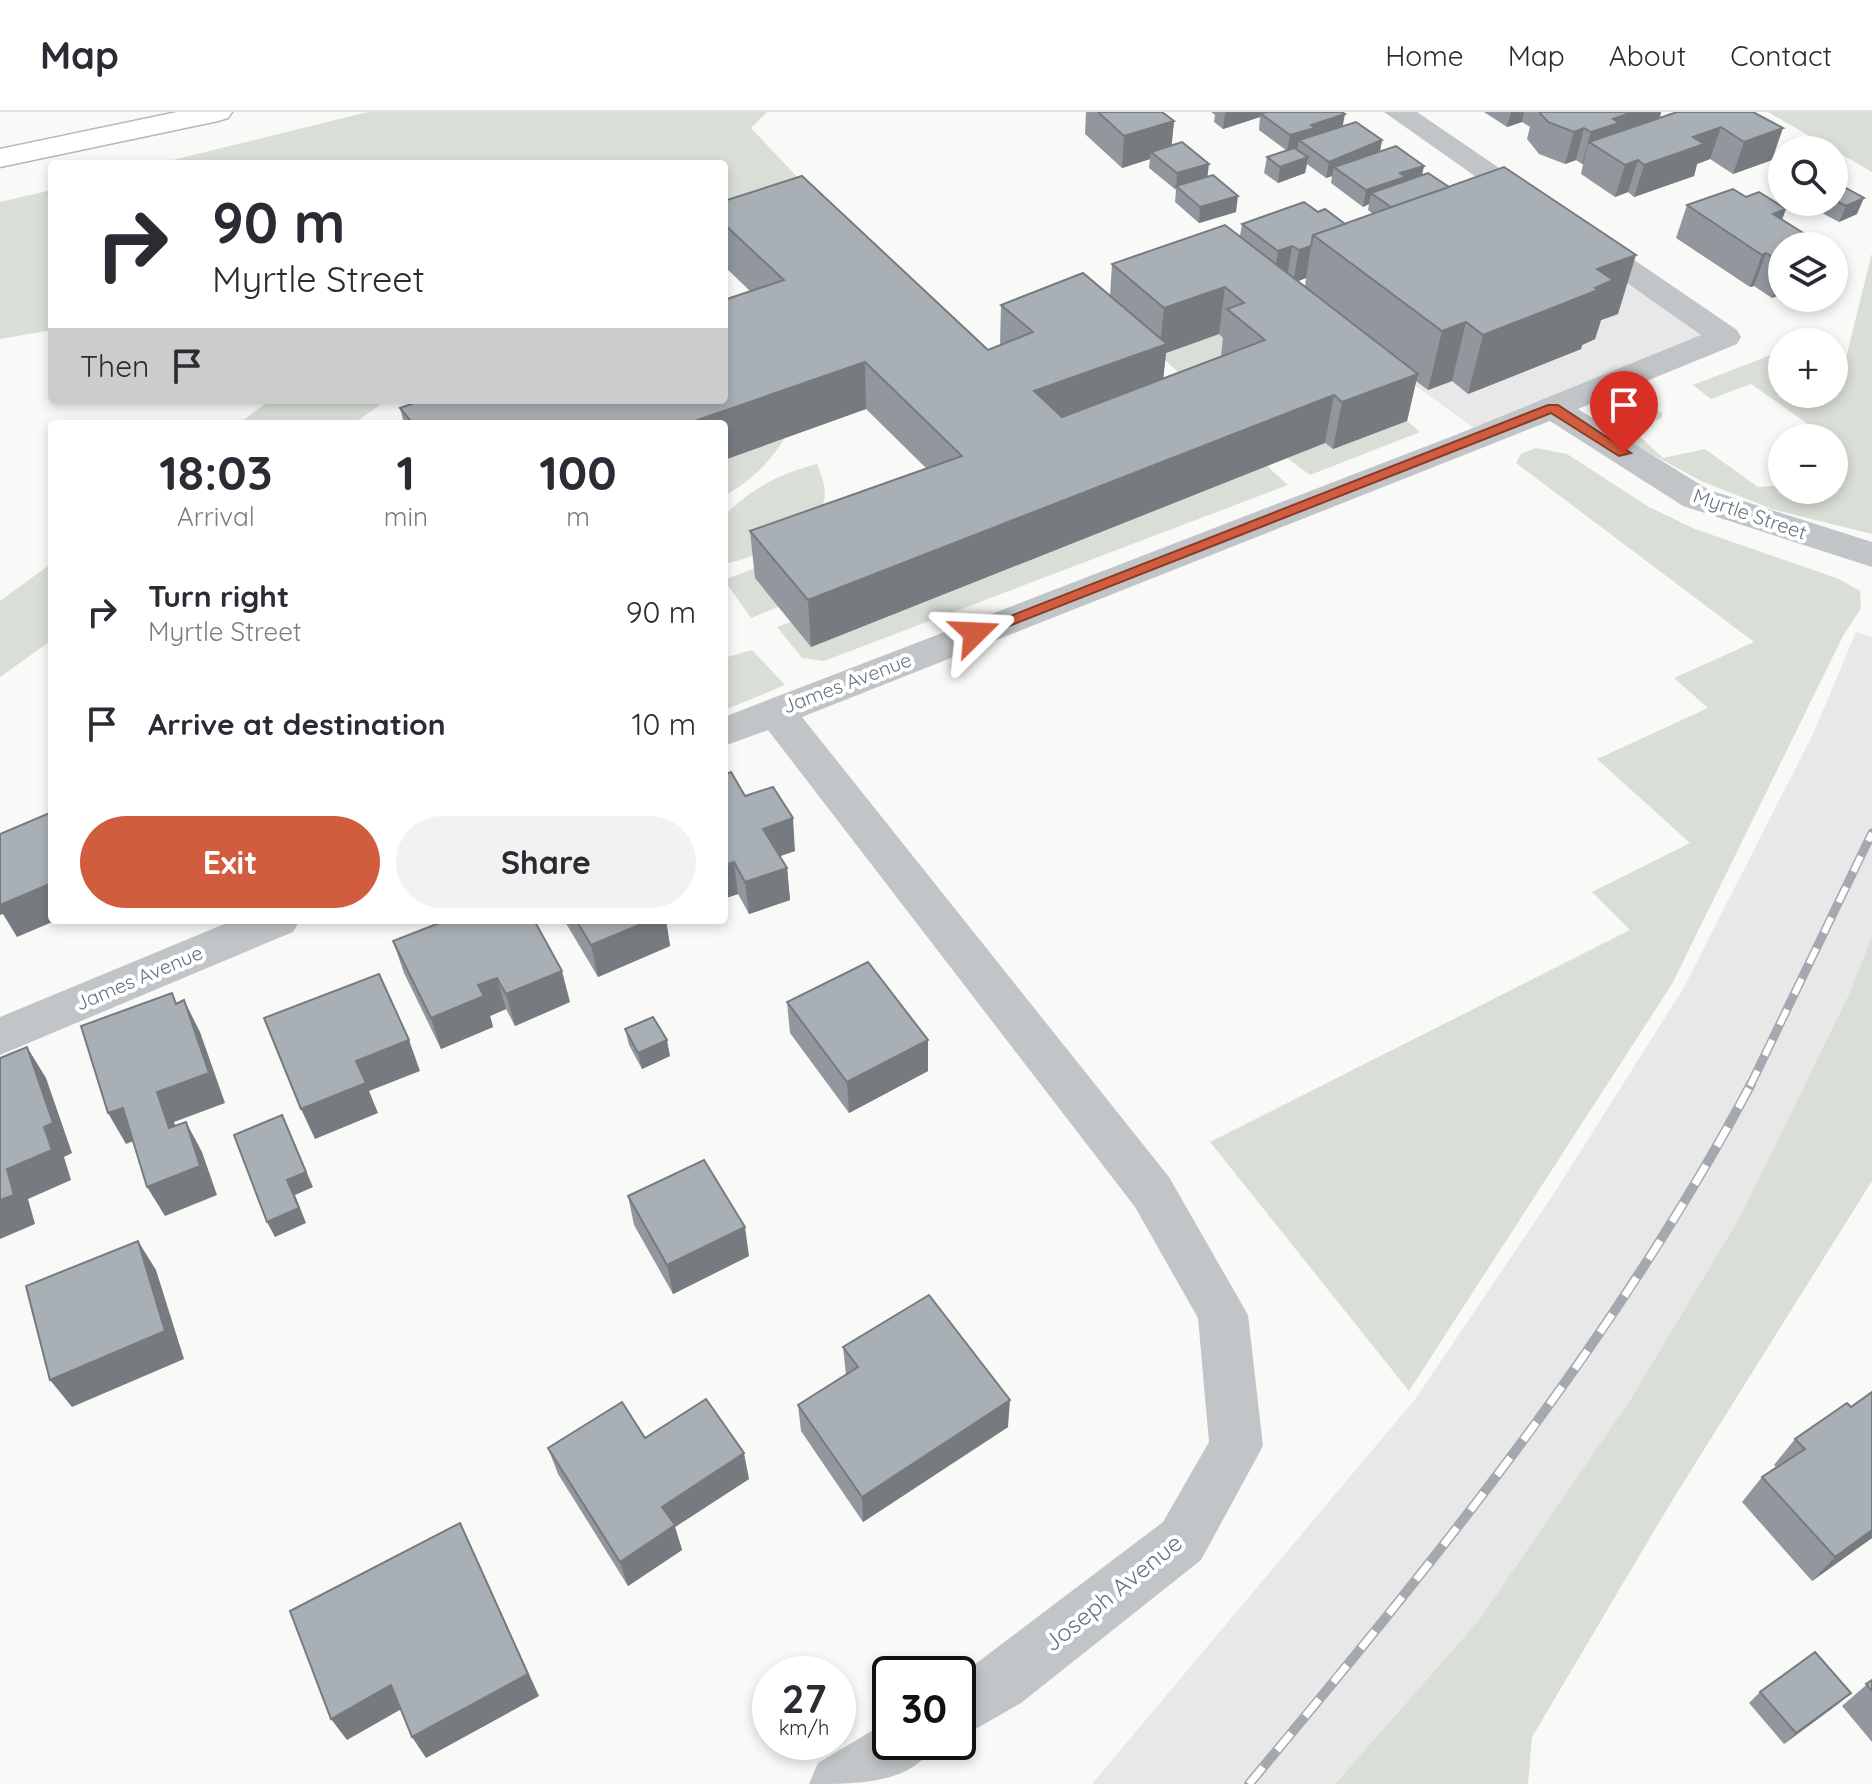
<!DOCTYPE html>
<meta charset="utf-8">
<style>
:root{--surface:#fff;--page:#f2f2f3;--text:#2b2b33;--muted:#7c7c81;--line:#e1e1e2;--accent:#d25d3e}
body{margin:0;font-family:Quicksand,sans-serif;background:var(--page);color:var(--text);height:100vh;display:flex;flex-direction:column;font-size:30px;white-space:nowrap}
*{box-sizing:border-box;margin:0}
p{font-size:26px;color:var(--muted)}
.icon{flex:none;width:44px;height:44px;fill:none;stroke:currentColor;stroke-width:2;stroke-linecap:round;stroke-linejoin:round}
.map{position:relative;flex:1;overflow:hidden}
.panel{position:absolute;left:48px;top:308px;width:680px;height:504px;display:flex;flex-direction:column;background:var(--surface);border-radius:8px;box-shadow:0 4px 12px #0003}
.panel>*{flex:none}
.hud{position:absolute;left:48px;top:48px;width:680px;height:244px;border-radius:8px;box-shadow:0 4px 12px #0003;background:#fff;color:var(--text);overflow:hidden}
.tools{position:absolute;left:1768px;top:24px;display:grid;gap:16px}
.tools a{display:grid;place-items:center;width:80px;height:80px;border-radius:50%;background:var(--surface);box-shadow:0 4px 12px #0003;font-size:40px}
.speed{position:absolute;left:752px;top:1544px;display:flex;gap:16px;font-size:40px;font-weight:700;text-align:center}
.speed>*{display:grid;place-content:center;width:104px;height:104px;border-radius:50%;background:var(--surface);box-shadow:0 4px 12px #0003;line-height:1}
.speed small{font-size:20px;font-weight:400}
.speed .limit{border:4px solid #111;border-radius:12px;background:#fff;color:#111}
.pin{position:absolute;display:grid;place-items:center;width:68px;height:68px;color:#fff;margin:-82px -34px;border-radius:50% 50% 50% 0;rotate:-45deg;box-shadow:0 0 8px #0007}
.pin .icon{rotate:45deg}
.me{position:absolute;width:88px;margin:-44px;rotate:69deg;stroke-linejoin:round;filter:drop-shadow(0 0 6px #0008)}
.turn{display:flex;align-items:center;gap:28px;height:168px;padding:0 32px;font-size:36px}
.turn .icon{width:104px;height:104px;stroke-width:2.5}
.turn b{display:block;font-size:56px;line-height:68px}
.then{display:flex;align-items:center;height:76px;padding:0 32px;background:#0003;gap:16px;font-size:30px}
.eta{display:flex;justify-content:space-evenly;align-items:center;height:136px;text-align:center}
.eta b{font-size:48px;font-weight:800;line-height:56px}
.cta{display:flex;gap:16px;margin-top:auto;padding:16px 32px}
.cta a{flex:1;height:92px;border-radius:48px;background:var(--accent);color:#fff;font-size:32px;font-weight:800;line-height:92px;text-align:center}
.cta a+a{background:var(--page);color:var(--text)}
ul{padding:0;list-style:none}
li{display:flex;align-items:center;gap:24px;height:112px;padding:0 32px}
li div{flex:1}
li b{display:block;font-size:30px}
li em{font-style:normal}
header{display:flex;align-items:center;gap:48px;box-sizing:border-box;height:112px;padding:0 40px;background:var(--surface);border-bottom:2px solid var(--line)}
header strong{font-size:38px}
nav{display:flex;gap:44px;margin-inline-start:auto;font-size:28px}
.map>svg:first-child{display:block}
.built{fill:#e7e8e7}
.green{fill:#d9ded7}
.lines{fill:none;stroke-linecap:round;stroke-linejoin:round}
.motorway-casing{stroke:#b4b8bb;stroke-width:3}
.minor{fill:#c1c5c8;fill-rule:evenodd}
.motorway{fill:#fff;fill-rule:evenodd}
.rail-far1-casing{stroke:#a3a9ae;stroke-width:9}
.rail-casing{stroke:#a3a9ae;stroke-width:10}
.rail-far1{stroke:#fff;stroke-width:6;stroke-dasharray:17;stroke-linecap:butt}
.rail{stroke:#fff;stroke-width:7;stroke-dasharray:22;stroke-linecap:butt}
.wall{fill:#91979c;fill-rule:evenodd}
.shaded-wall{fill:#767b7f}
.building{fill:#a9b0b5;stroke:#767b7f;stroke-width:2}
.route{fill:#d25d3e;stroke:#883c28;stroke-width:2}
.labels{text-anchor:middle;stroke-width:8;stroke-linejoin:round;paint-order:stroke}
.street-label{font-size:20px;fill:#66757f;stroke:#fff}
.near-street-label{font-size:24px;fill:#66757f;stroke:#fff}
</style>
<header>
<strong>Map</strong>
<nav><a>Home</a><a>Map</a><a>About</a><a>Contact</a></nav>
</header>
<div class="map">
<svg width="1872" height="1672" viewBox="0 0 1872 1672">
<rect width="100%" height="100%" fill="#f9f9f7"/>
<g class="built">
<path d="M1515,97l193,126 -224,100 -195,-140z"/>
<path d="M1856,520l16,5v299l-23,58 -108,221 -111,185 -151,220 -144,164h-243l324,-386 137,-203 130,-206 130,-255z"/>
</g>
<g class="green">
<path d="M368,0h399l-16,16 70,74 -97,29v-67h-567z"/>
<path d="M1768,0h104v60z"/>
<path d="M52,78v140l-52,9v-137z"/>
<path d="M1872,141v281l-97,-24 -72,-28 -94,-51 4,-16c18,-6 31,-12 49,-2v5l-29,12 30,28 42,-9 53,38 24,-2v5h52v-52h-6l-77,-54 -40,15 -18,-14 88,-34 1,43h52v-24l10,-4z"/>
<path d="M1219,222l18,16 -23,54 -55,-49z"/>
<path d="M270,288h117l-34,24h-115z"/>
<path d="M1407,309l13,11 -110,43 -23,-17 38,-15 8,6z"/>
<path d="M785,326c-16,25 -35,44 -61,58v-36z"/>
<path d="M1536,336l31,6 82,53 46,22 144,50 21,12 1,17 -18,28 -171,348 -263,407 -199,-249 420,-212 -38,-38 98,-49 -93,-84 111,-51 -34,-30 80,-36 -238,-179 5,-9z"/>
<path d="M817,352c4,10 10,25 7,37 -12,38 -66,55 -100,63v-48c26,-27 57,-43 93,-52z"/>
<path d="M1267,354l21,19 -464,176 -22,-3 -25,-31 14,-5 20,25z"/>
<path d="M778,447v48l-27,11 -27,-38z"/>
<path d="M52,451v77l-52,37v-76z"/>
<path d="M752,538l33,35 -58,24 -3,-4v-47z"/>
<path d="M1872,824v245l-202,323 -138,233 -4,47h-193l144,-164 151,-220 111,-185 108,-221z"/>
</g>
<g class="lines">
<g class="motorway-casing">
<path id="motorway" d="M177,0h55l-4,6 -10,3 -218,46v-18z"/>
</g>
<g class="minor">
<path d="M1384,0h33l320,218 4,7 -4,7 -159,65 131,81 163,52v25l-189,-61 -133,-85 -748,296 367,460 79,138 15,131 -62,114 -180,143 -63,36v-62l205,-155 46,-80 -11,-124 -63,-111 -367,-477 -44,16v-29l734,-283 243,-99z"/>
<path d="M234,808h66l-7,12 -293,123v-38z"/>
<path d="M890,1608v22h46c-22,42 -77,42 -127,42l9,-21z"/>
</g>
<use href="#motorway" class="motorway"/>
<g class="rail-far1-casing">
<path id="rail-far1" d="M1750,974l122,-253"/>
</g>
<g class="rail-casing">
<path id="rail" d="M1249,1672c183,-220 368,-446 502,-700"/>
</g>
<use href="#rail-far1" class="rail-far1"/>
<use href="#rail" class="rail"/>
</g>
<g class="wall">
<path d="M1086,0h76l12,9 -3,24 36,32 29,35 -37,11 -24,-21 1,-12 -27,-22 1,-9 -28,9 -37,-34z"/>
<path d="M1211,0h131l1,14 39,14 -2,11 44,15 -2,9 196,139 -17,6 -6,19 -13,6 -1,4 -113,45 -16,-13 -24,9 -12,-9 -9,40 -74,28 -8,-6 -514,204 -56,-69 -5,-47 176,-63 -60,-59 -142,51v-36h-320l-4,-16 350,-117 -26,-25v-65l264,149 12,-5 1,-40 109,-9 2,-32 128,-28 2,-12 76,-12 27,12 28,-10 -5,-4 1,-6 -6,3 -32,-24 1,-7 -6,2 -19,-14 -2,9 -27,10 -14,-10 3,-16 19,-7 -27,-20 1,-13 -37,12 -9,-7 1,-7zM1306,166l-1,8 -7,-5zM1219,222l4,4 -2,18 -58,22 3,-25z"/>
<path d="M1484,0h177l-1,6 93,-6 19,48 -39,14 -23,-15 -13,5 -3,12 -60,21 -6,-5 -13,5 -34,-23 2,-10h-1l-6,-4 -11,4 -26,-10 -12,-15 3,-12 -8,-5 -15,5z"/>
<path d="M1834,82l23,20 -18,8 -17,-9 4,-11h8z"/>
<path d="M1687,93l95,14v75l-10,4 -18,-12 -4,1 -74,-49z"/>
<path d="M724,663l71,76 -15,5 7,12 3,32 -41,14 -11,-20 -12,4 -2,-4z"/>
<path d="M564,808h102l4,26 -72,31z"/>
<path d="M393,829l177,61 -55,24 -9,-17 -16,7 3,11 -52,22 -37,-76z"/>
<path d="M787,890l141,38v31l-79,42 -59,-80z"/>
<path d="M625,917l45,27 -28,13 -13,-24z"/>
<path d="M628,1084l121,60 -76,38 -39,-69z"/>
<path d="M843,1235l165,80 -145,95 -62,-91 -3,-26 48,-30z"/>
<path d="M1872,1280v146l-60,43 -70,-79 20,-25 15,-9 -3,-3 21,-26 56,-32z"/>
<path d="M645,1326l104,41 -74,48 7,23 -54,36 -70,-112 -10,-26z"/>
<path d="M1872,1568v62l-30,-36z"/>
<path d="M1760,1580l78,12 -54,40 -35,-41z"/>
</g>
<g class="shaded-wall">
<path d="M1227,0h47l-13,2 -1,3 -37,12 2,-16z"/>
<path d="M1511,0h13l-2,10 -15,5z"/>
<path d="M1632,0h29l-6,20 -66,10 -6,22h-1l9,-32 22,-13z"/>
<path d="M1345,2l-3,16 -43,10 -2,9 -10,3 3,-17 21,-10z"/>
<path d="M1174,9l-3,32 -20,-1 -1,7 -28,9 2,-32z"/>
<path d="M1721,15l-11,32 -13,5 -3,12 -60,21 10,-32 49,-28z"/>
<path d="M1584,16l-8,32 -11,4 9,-32z"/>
<path d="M1783,16l-11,32 -39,14 11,-32z"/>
<path d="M1382,28l-3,16 -45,11 -2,9 -6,2 3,-16z"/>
<path d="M1308,45l-3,16 -27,10 2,-16z"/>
<path d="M1638,48l-10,32 -13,5 10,-32z"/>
<path d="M1209,52l-2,16 -31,6v4l1,-17z"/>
<path d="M1424,54l-4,16 -49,11 -2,11 -6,3 3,-17 34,-17z"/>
<path d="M1238,84l-2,16 -37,11 1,-16z"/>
<path d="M1864,86l-7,16 -18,8 7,-16z"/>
<path d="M1786,97l-12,33 -1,-28z"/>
<path d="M1292,134l-5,32 -14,5 5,-32z"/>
<path d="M1311,134l-5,32 -13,5 6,-33z"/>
<path d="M1766,141l-12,33 -4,1 12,-32z"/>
<path d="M1636,143l-18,59 -17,6 -6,19 -13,6 -1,4 -113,45 15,-59 114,-66z"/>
<path d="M1782,160v22l-10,4z"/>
<path d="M1225,175l-6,47 -53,19 -4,38 -130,48 2,-48 126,-44 4,-39z"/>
<path d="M1466,210l-14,59 -24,9 14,-59z"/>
<path d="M865,250l1,47 -142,51v-36h-38z"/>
<path d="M1418,262l-11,47 -74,28 9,-47z"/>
<path d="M1334,283l-9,48 -514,204 -3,-47z"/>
<path d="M793,706l2,33 -29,10 -3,-32z"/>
<path d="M734,750l4,32 -12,4 -2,-18v-15z"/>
<path d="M787,756l3,32 -41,14 -4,-32z"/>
<path d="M52,771v37h5l-40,17 -14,-23 -3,1v-12z"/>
<path d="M651,808h15l4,26 -72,31 -7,-32z"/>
<path d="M562,859l8,31 -55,24 -9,-32z"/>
<path d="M497,866l9,31 -16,7 3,11 -52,22 -10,-31 47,-33z"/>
<path d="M184,888l16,32 25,71 -51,19 12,36 -17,-30 -12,-36z"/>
<path d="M409,928l11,31 -51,20 9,22 -63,26 -14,-30 55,-48z"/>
<path d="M667,928l3,16 -28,13 -4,-16z"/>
<path d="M928,928v31l-79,42 -2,-31z"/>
<path d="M27,935l19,31 26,75 -8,4 7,23 -43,19 7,25 -35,15v-39l7,-31 37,-42z"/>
<path d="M123,996l18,30 -15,6 -18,-31z"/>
<path d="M282,1003l31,72 -18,8 11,28 -31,14 -8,-15 20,-42z"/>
<path d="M186,1010l16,30 15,43 -52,21 -18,-29z"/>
<path d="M745,1115l4,29 -76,38 -6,-29z"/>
<path d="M138,1129l18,29 28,89 -112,48 -22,-27z"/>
<path d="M1010,1288l-2,27 -145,95 -1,-25z"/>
<path d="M744,1341l5,26 -74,48 7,23 -54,36 -8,-24 42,-55z"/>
<path d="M460,1411l79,173 -113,62 -14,-21z"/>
<path d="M1872,1418v8l-60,43 23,-24z"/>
<path d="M391,1573l14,22 -58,33 -16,-21z"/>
<path d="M1851,1581l-13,11 -54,40 12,-11z"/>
</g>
<g class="building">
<path d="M1098,0h64l12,9 -50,15z"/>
<path d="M1266,0h76l3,2 -34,11 4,3 -25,7 -29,-21z"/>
<path d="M1539,0h93l-19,7 6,4 -28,9 -7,-4 -10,4 -26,-10z"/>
<path d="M1677,0h76l30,16 -39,14 -23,-15 -28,10 11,7 -60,21 -6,-5 -13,5 -36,-23z"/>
<path d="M1356,10l26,18 -53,22 -30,-22z"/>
<path d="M1182,30l27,22 -32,9 -26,-21z"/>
<path d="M1396,34l28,20 -24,7 5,4 -39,13 -32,-23z"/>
<path d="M1294,36l14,9 -28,10 -13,-10z"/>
<path d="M1504,55l132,88 -39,14 16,11 -18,8 3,2 -115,45 -17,-13 -24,9 -129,-96z"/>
<path d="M1428,61l21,14 -58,20 -20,-14z"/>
<path d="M1213,63l25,21 -38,11 -24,-21z"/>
<path d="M802,64l186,174 45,-18 -32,-27 82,-32 84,71 -133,47 28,26 203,-77 -38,-31 17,-6 -19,-16 -61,21 -52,-44 113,-39 193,149 -76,28 -8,-7 -526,205 -58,-69 212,-75 -97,-94 -179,62h-273l-13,-16 23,-8h301v-100l60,-20 -60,-56v-23z"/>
<path d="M1846,76l18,10 -18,8 -12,-6v-6z"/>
<path d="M1733,77l13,8 13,-5 27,17 -13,5 51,32h-42v17l-16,-10 -4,2 -75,-50z"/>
<path d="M1304,90l14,10 7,-3 20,15 -32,11 -2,11 -12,4 -7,-4 -14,5 -36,-27z"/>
<path d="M731,660l14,24 28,-9 20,31 -30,11 24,39 -42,14 -11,-20 -10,3v-90z"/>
<path d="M52,700v71l-52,22v-71z"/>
<path d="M447,808h87l28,51 -56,23 -9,-16 -19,7 6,11 -53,22 -38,-77z"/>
<path d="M576,808h75l-60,25z"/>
<path d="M868,850l60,78 -81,42 -60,-80z"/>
<path d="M379,862l30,66 -53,21 10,22 -65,26 -37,-91z"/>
<path d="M172,881l4,11 8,-4 25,73 -52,19 12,36 17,-6 14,44 -53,21 -24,-79 -15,5 -27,-87z"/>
<path d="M653,905l14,23 -29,13 -13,-24z"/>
<path d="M27,935l26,76 -9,4 8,23 -45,19 7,26 -14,5v-142z"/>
<path d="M282,1003l24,57 -19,8 12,28 -32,14 -33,-87z"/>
<path d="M704,1048l41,67 -78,38 -39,-69z"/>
<path d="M138,1129l27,90 -115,49 -24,-94z"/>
<path d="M929,1183l81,105 -148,97 -64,-92 60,-38 -15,-20z"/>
<path d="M1872,1280v138l-37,27 -73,-80 43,-28 -10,-10 52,-36 4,4z"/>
<path d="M706,1287l38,54 -82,54 13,18 -55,37 -72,-114 74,-46 23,36z"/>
<path d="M460,1411l68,151 -116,63 -21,-52 -60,34 -41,-108z"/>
<path d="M1815,1540l36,41 -55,40 -36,-41z"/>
<path d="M1872,1568v11l-6,-7z"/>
</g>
<path class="route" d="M1548,293h10l73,48 -12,3 -68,-43 -570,224 -6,2 -8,-6z"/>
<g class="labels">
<g class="street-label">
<text transform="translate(1750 402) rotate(19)" y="7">Myrtle Street</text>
<text transform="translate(847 571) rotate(-21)" y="7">James Avenue</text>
<text transform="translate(139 866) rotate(-23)" y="7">James Avenue</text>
</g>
<g class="near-street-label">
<text transform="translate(1113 1481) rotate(-39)" y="8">Joseph Avenue</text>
</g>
</g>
</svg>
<div class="tools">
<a><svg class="icon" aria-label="search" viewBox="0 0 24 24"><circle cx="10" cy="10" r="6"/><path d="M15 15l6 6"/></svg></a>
<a><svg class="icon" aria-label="layers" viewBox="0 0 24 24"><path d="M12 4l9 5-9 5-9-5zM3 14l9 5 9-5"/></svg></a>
<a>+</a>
<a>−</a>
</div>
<div class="speed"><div>27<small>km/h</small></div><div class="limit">30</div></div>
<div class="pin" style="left:1624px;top:341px;background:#d93025"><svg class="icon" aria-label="arrive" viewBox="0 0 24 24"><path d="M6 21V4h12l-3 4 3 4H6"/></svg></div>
<svg class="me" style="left:975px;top:521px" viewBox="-20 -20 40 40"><path d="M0-17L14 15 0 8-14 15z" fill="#d25d3e" stroke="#fff" stroke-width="4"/></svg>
<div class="hud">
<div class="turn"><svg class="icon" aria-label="right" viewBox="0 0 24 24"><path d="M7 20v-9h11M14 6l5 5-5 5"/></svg><div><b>90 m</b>Myrtle Street</div></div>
<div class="then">Then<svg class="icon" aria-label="arrive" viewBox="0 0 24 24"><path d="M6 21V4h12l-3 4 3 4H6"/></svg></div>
</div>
<section class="panel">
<div class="eta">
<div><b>18:03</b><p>Arrival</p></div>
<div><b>1</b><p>min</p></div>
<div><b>100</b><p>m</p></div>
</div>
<ul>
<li><svg class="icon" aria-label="right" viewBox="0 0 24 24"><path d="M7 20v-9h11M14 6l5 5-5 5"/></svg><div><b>Turn right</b><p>Myrtle Street</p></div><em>90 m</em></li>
<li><svg class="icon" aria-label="arrive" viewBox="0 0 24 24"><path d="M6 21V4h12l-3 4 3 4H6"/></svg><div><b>Arrive at destination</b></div><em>10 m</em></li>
</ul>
<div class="cta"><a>Exit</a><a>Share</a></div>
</section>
</div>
